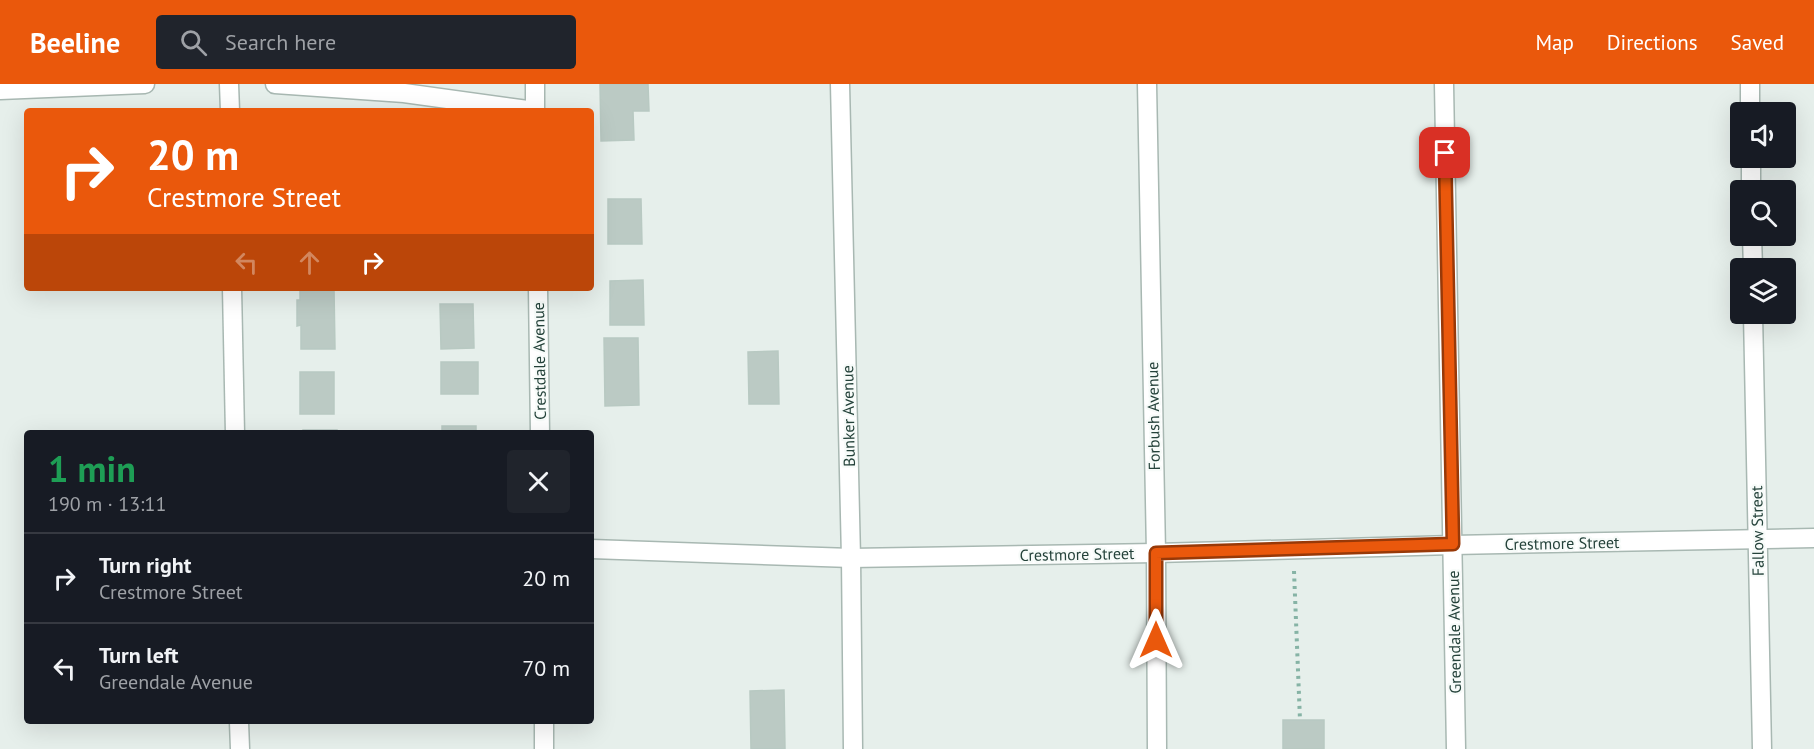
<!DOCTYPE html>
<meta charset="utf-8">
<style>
:root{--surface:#171b24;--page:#20242c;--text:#f1f3f6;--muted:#9ea1a6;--line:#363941;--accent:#ea580c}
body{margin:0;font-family:"PT Sans",sans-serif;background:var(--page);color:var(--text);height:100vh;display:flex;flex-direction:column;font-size:22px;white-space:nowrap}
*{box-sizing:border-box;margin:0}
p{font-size:20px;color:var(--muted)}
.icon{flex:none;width:33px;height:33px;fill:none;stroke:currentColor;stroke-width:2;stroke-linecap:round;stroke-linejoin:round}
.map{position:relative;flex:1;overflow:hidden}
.side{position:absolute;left:24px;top:346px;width:570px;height:294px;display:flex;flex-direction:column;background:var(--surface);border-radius:6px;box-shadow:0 6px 24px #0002}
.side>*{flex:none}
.banner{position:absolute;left:24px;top:24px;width:570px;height:183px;border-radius:6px;box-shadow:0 6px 24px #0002;background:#ea580c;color:#fff;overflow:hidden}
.tools{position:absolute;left:1730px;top:18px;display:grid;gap:12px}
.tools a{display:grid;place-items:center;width:66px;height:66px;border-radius:6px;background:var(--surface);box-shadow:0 6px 24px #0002;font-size:30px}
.pin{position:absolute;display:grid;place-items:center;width:51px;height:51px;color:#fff;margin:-26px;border-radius:12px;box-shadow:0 3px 9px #0006}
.me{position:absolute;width:66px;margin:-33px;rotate:0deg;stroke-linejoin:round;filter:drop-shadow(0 0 4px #0008)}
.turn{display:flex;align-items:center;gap:21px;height:126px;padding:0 24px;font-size:27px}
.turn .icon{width:78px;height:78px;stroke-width:2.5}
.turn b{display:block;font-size:42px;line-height:51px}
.lanes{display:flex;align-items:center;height:57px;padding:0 24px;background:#0003;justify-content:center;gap:30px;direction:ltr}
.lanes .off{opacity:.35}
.round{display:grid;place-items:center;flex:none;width:63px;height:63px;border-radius:6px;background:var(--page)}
.overview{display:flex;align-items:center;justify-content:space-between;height:102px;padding:0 24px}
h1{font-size:36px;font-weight:700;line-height:45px;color:#1e9e55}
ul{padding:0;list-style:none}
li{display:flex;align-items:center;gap:18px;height:90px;padding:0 24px;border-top:2px solid var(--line)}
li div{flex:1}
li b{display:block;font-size:22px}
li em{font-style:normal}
header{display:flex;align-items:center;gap:36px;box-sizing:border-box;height:84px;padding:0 30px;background:var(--accent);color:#fff}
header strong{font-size:28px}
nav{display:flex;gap:33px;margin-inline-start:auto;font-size:21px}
.search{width:420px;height:54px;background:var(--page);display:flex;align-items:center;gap:15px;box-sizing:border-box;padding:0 21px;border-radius:6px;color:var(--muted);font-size:22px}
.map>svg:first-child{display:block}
.building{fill:#bbcac4;stroke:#b8c9c2;stroke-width:1.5}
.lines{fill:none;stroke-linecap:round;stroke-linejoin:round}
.minor-casing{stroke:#a8b8b2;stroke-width:21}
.path{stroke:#86b3a5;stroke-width:4;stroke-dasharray:3 4.5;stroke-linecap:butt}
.minor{stroke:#fff;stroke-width:18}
.route-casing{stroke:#983908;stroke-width:15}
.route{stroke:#ea580c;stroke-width:10}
.labels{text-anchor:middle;stroke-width:4.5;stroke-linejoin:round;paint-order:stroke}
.street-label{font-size:16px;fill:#24423a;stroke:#f7fbf9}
</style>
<header>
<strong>Beeline</strong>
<div class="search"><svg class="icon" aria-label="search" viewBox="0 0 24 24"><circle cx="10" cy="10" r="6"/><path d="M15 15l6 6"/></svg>Search here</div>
<nav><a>Map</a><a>Directions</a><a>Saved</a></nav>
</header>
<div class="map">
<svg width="1814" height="665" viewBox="0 0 1814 665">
<rect width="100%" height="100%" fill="#e6efeb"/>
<g class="building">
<path d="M600,0h48l1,27h-16l1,29 -33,1z"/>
<path d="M608,115h33l1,45h-34z"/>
<path d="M643,196l1,45h-34v-44z"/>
<path d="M300,204h34l1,61h-34v-24l-4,1v-26h3z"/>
<path d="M440,220h33l1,44 -33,1z"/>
<path d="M604,254h34l1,67 -34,1z"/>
<path d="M778,267l1,53h-30l-1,-52z"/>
<rect x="441" y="278" width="37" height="32"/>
<rect x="300" y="288" width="34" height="42"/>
<rect x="442" y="342" width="34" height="8"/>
<rect x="303" y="346" width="34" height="4"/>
<path d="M784,606l1,59h-34l-1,-58z"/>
<rect x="1283" y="636" width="41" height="29"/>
</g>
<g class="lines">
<g class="minor-casing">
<g id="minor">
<path d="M229,0l1,27"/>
<path d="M275,0l129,9 131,18"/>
<path d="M535,0v27"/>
<path d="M840,0l11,474 2,191"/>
<path d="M1147,0l9,469 1,196"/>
<path d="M1444,0l12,665"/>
<path d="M1750,0v28"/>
<path d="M0,6l145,-6"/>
<path d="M1751,74v32"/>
<path d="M1752,152l1,32"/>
<path d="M232,204l3,146"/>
<path d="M538,204l2,146"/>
<path d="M1753,230l9,435"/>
<path d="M591,465l260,9 305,-5 297,-8 361,-7"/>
<path d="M239,638l1,27"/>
<path d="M544,638v27"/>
</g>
</g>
<path class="path" d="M1294,487l6,149"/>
<use href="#minor" class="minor"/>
</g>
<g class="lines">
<g class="route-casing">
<path id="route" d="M1156,556v-87l297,-9 -8,-391"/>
</g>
<use href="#route" class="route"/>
</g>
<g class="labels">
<g class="street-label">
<text transform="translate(539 277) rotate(-91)" y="6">Crestdale Avenue</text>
<text transform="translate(848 332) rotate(-91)" y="6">Bunker Avenue</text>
<text transform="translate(1153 332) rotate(-91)" y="6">Forbush Avenue</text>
<text transform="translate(1757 447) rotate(-91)" y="6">Fallow Street</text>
<text transform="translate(1562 459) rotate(-1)" y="6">Crestmore Street</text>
<text transform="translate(1077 470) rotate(-1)" y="6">Crestmore Street</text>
<text transform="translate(1454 548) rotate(-91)" y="6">Greendale Avenue</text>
</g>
</g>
</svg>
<div class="tools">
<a><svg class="icon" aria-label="sound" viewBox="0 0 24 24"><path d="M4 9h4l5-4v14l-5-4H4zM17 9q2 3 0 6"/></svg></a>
<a><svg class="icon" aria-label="search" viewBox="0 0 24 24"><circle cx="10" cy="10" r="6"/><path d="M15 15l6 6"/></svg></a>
<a><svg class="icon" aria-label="layers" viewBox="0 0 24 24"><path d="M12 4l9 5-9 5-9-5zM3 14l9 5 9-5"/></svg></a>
</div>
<div class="pin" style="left:1445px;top:69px;background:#d93025"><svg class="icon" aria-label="arrive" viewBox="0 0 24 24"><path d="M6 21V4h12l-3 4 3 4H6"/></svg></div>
<svg class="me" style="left:1156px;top:556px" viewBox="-20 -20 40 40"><path d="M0-17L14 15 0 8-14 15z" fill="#ea580c" stroke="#fff" stroke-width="4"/></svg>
<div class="banner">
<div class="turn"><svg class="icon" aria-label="right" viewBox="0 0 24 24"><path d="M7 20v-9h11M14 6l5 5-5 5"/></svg><div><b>20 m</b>Crestmore Street</div></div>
<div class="lanes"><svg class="icon off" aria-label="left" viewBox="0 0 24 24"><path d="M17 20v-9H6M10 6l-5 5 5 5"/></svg><svg class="icon off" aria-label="ahead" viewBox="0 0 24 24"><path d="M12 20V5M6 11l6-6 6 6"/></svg><svg class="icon" aria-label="right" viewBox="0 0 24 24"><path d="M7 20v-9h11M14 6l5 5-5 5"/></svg></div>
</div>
<section class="side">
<div class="overview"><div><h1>1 min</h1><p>190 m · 13:11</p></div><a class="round"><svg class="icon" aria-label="close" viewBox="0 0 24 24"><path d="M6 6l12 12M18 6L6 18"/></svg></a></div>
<ul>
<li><svg class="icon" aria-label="right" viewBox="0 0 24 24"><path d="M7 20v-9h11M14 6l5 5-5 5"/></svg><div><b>Turn right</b><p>Crestmore Street</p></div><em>20 m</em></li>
<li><svg class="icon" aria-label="left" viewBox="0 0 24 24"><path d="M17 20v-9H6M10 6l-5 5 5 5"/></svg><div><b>Turn left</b><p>Greendale Avenue</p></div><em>70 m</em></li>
</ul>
</section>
</div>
